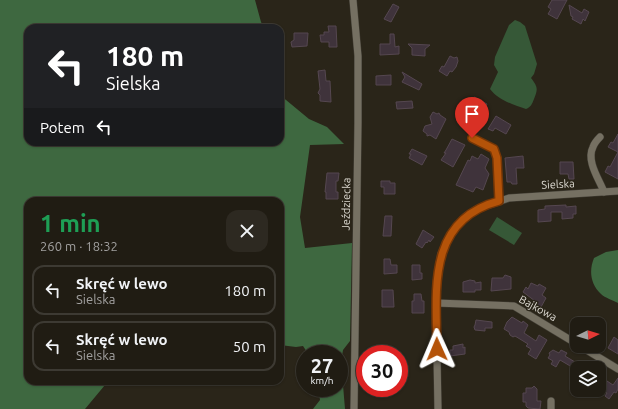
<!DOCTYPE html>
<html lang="pl">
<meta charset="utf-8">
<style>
:root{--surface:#201c13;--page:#2d2921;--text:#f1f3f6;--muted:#a2a1a0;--line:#3d3a33}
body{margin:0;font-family:Ubuntu,sans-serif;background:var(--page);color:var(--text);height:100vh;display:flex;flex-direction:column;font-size:15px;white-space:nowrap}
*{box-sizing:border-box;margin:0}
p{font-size:13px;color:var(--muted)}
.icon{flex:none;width:22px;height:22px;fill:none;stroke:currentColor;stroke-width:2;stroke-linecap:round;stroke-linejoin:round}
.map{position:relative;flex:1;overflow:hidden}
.side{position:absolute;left:24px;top:197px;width:260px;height:188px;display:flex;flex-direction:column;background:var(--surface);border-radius:12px;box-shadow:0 1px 3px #0004,0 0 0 1px var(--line)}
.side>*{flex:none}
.guide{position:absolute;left:24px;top:24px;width:260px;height:122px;border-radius:12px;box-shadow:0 1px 3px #0004,0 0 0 1px var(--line);background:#202124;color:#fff;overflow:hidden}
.needle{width:26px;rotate:85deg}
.buttons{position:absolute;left:570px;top:317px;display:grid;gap:8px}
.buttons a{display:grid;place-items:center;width:36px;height:36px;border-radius:8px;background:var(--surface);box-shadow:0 1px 3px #0004,0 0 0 1px var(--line);font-size:20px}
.speed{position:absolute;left:296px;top:345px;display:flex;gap:8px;font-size:20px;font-weight:700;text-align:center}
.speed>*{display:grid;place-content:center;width:52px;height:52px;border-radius:50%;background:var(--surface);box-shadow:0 1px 3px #0004,0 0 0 1px var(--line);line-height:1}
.speed small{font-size:10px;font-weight:400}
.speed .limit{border:6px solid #d22;background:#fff;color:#111}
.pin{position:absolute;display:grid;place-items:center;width:34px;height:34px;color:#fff;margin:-41px -17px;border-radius:50% 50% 50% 0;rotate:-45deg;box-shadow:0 0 4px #0007}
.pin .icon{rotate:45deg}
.me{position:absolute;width:44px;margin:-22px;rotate:359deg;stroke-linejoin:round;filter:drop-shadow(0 0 3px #0008)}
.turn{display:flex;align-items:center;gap:14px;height:84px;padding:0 16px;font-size:18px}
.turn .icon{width:52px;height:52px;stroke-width:2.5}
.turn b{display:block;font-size:28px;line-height:34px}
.then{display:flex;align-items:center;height:38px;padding:0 16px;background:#0003;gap:8px;font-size:15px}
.round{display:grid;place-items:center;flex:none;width:42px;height:42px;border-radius:12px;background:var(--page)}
.overview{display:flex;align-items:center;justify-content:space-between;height:68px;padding:0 16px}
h1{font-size:24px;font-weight:600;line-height:30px;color:#1e9e55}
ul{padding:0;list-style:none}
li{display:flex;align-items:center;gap:12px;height:50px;margin:0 8px 6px;padding:0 8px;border:2px solid var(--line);border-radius:12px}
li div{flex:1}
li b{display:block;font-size:15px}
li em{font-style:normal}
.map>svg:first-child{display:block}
.green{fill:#365837}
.forest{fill:#3e6840}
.building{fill:#3f333b;stroke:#554750}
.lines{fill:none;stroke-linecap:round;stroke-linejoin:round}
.street-casing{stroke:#433f36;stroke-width:8}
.street{stroke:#757062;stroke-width:7}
.route-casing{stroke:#753606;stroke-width:10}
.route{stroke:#b45309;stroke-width:7}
.labels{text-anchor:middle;stroke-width:3;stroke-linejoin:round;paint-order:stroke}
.street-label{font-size:11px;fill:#dfdcd4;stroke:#2a2519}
</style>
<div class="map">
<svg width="618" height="409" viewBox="0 0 618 409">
<rect width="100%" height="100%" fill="#2a2519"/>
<g class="green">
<path d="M515,20l5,2 5,4 12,38 -3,10 -3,4c7,9 7,11 3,21 -2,5 -3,8 -8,10 -12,-4 -28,-9 -36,-20l8,-17 -4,-7 1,-8 14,-32z"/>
<path d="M497,217l25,16 -8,12 -25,-15z"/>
</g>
<g class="forest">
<path d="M0,0h255l6,22 3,6h-236v114h252v-47l29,24 18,8 17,17 -34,1 -10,72 5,31 47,-5 -2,98 -7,9 -1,6 4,7 1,10 -4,12 2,24h-32l7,-9 -2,-12h21v-34h-32v-2l-4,-6 -7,1 -16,-2v-144h-252v180h78l-1,4 -20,24h-85z"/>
<path d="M618,250v53c-5,-3 -13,-5 -17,-9 -11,-10 -12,-24 -7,-36l12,-6z"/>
</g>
<g class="building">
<path d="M552,0h15l-10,19 -9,-5 3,-5 -3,-2z"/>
<path d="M393,4l6,3 -8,15 -7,-3z"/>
<path d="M569,5l13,8 2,-4 5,3 -4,9 -2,-2 -2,5 -9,-5 1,-2 -2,-1z"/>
<path d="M328,26h8l1,21h-8v-5h-8l-1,-7h4v-3h5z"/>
<path d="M294,33h14l-1,13 -15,1 -1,-5 3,-2z"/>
<path d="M390,34h4l1,13 4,-1v8l-19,1v-11h10z"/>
<path d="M408,44l22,1 -5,4v7l-13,-1v-7z"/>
<path d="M450,56l4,2 3,-1 1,4 -2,6 -4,5 -2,-1 -3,5 -8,-5 3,-5 2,1z"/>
<path d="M325,70l1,11h4l1,21 -11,-1v-6l-2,-2 2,-4 -2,-18z"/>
<path d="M402,72l20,12 -3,6 -17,-8 3,-5z"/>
<path d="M391,75v10h-15v-9z"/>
<path d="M474,97l13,7 -12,22 -12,-7 4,-7v-1z"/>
<path d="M412,101l1,7 -16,1 -1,-7z"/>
<path d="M433,112l4,2 2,-1 1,2 6,4 -10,20 -6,-4 -3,1v-2l-4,-3 2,-5 7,-2 -2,-7z"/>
<path d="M496,116l15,9 -5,9 -11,-6 -2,3 -5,-2z"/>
<path d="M618,134v18l-10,-5 3,-5 2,1z"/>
<path d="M452,139l13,6 -12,22 -12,-7 5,-7h-2l2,-3z"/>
<path d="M412,149l15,7 -5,9 -13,-7 2,-4h-2z"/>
<path d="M618,152v27l-13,-7 3,-6 2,1z"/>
<path d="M481,154l8,5 -4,9 4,6 -6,16 -7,-3 -3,5 -17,-7 12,-25 2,1 2,-5 6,3z"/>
<path d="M523,156l1,12h-8l1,16h-5l-1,-2h-4l-2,-24z"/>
<path d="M560,162h13l1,17h-5l-1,-5h-8z"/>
<path d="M327,173h12l-1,8h-2v11h2v7h-12v-7h-1z"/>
<path d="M381,181h9v2h5v11h-11v-7h-3z"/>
<path d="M566,205v2l10,-1v8h-3v4l-11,1v-7h-11v9l-13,1v-12l7,-1v-3z"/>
<path d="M385,216h7l-1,20h-8z"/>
<path d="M423,230l11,7 -4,5 -1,-2 -2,3 -1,-1 -4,6 -6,-4z"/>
<path d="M384,259h6l1,6h6v8l-13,1z"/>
<path d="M412,265h8v8h2v6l-10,1z"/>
<path d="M505,275l6,2v12l-20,2 1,-13h11z"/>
<path d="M470,280l5,1v2l6,-1v8h-6v2h-12v-10z"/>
<path d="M531,283l7,3 1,-2 7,4 -4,7 4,3 -5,9 -7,-5 1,-1 -12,-9 3,-5 2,2z"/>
<path d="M382,290h11l1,17h-12z"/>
<path d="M414,294h7l1,7h2v12h-12v-12h2z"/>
<path d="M512,317l10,6 1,-2 5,4 -4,8 12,8 3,-6 8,5 -11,19 -8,-5 3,-5 -5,-3 2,-2 -13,-8 -2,1 -3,-2 -1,-3 -5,-3 3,-7z"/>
<path d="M476,320l16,2v6h-7v3l-10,-1 -1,-3 1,-2z"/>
<path d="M614,337l4,3v14l-10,-6z"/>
<path d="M463,344v4l2,-1v7l-15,2v-6h3v-4z"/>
<path d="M553,350l6,3 2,-3 6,3 -2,3 20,12h-8v2l-17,-10 -4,7 -5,-3 2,-3 -5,-3 2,-3 -1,-2z"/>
<path d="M618,378v11l-2,4 -2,-1 -5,7 -4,-3 2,-3 -6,-3 2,-3 -1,-4h4l1,-2 6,4z"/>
<path d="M534,386l3,3v12h4l-1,8 -12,-1 -2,-2v-4h-3v-9h3v-5h6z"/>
</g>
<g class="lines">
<g class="street-casing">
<g id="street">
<path d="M353,0l5,56v67l-4,286"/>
<path d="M600,137c-3,3 -6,7 -7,10 -7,14 6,32 11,45"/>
<path d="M472,138l22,11 3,10 2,42"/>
<path d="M436,303l78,3 63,38"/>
<path d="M580,346l38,23"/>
<path d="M438,409l-2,-106 1,-25 4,-24 11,-22 14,-16 11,-7 32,-11 109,-7"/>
<path d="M551,409v-8"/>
</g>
</g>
<use href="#street" class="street"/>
</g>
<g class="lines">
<g class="route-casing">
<path id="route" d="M437,349c-1,-60 -10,-129 62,-148l-2,-43 -3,-9 -22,-11"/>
</g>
<use href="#route" class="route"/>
</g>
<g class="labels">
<g class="street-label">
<text transform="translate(558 184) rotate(-3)" y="4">Sielska</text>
<text transform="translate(346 204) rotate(-89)" y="4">Jeździecka</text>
<text transform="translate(538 308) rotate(29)" y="4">Bajkowa</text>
</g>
</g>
</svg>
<div class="buttons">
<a><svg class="needle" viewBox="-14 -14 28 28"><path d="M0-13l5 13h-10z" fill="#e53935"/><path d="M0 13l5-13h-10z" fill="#a2a1a0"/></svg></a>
<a><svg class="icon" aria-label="layers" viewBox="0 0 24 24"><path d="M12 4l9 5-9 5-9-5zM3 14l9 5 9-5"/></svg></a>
</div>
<div class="speed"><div>27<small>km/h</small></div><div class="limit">30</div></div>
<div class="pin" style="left:472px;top:138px;background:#d93025"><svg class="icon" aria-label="arrive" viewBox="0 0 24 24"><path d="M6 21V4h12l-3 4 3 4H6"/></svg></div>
<svg class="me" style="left:437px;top:349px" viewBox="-20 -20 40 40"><path d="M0-17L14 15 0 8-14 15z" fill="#b45309" stroke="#fff" stroke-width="4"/></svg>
<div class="guide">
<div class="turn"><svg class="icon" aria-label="left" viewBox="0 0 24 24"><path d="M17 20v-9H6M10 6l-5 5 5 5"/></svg><div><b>180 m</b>Sielska</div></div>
<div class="then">Potem<svg class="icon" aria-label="left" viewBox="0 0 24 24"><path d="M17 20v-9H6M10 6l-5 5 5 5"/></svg></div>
</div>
<section class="side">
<div class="overview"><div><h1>1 min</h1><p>260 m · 18:32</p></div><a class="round"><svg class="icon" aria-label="close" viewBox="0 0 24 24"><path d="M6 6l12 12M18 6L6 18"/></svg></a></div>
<ul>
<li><svg class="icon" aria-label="left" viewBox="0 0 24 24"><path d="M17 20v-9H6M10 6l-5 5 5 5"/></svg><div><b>Skręć w lewo</b><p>Sielska</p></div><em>180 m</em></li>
<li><svg class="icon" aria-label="left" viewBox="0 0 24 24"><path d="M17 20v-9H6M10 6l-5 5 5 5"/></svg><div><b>Skręć w lewo</b><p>Sielska</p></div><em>50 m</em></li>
</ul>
</section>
</div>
